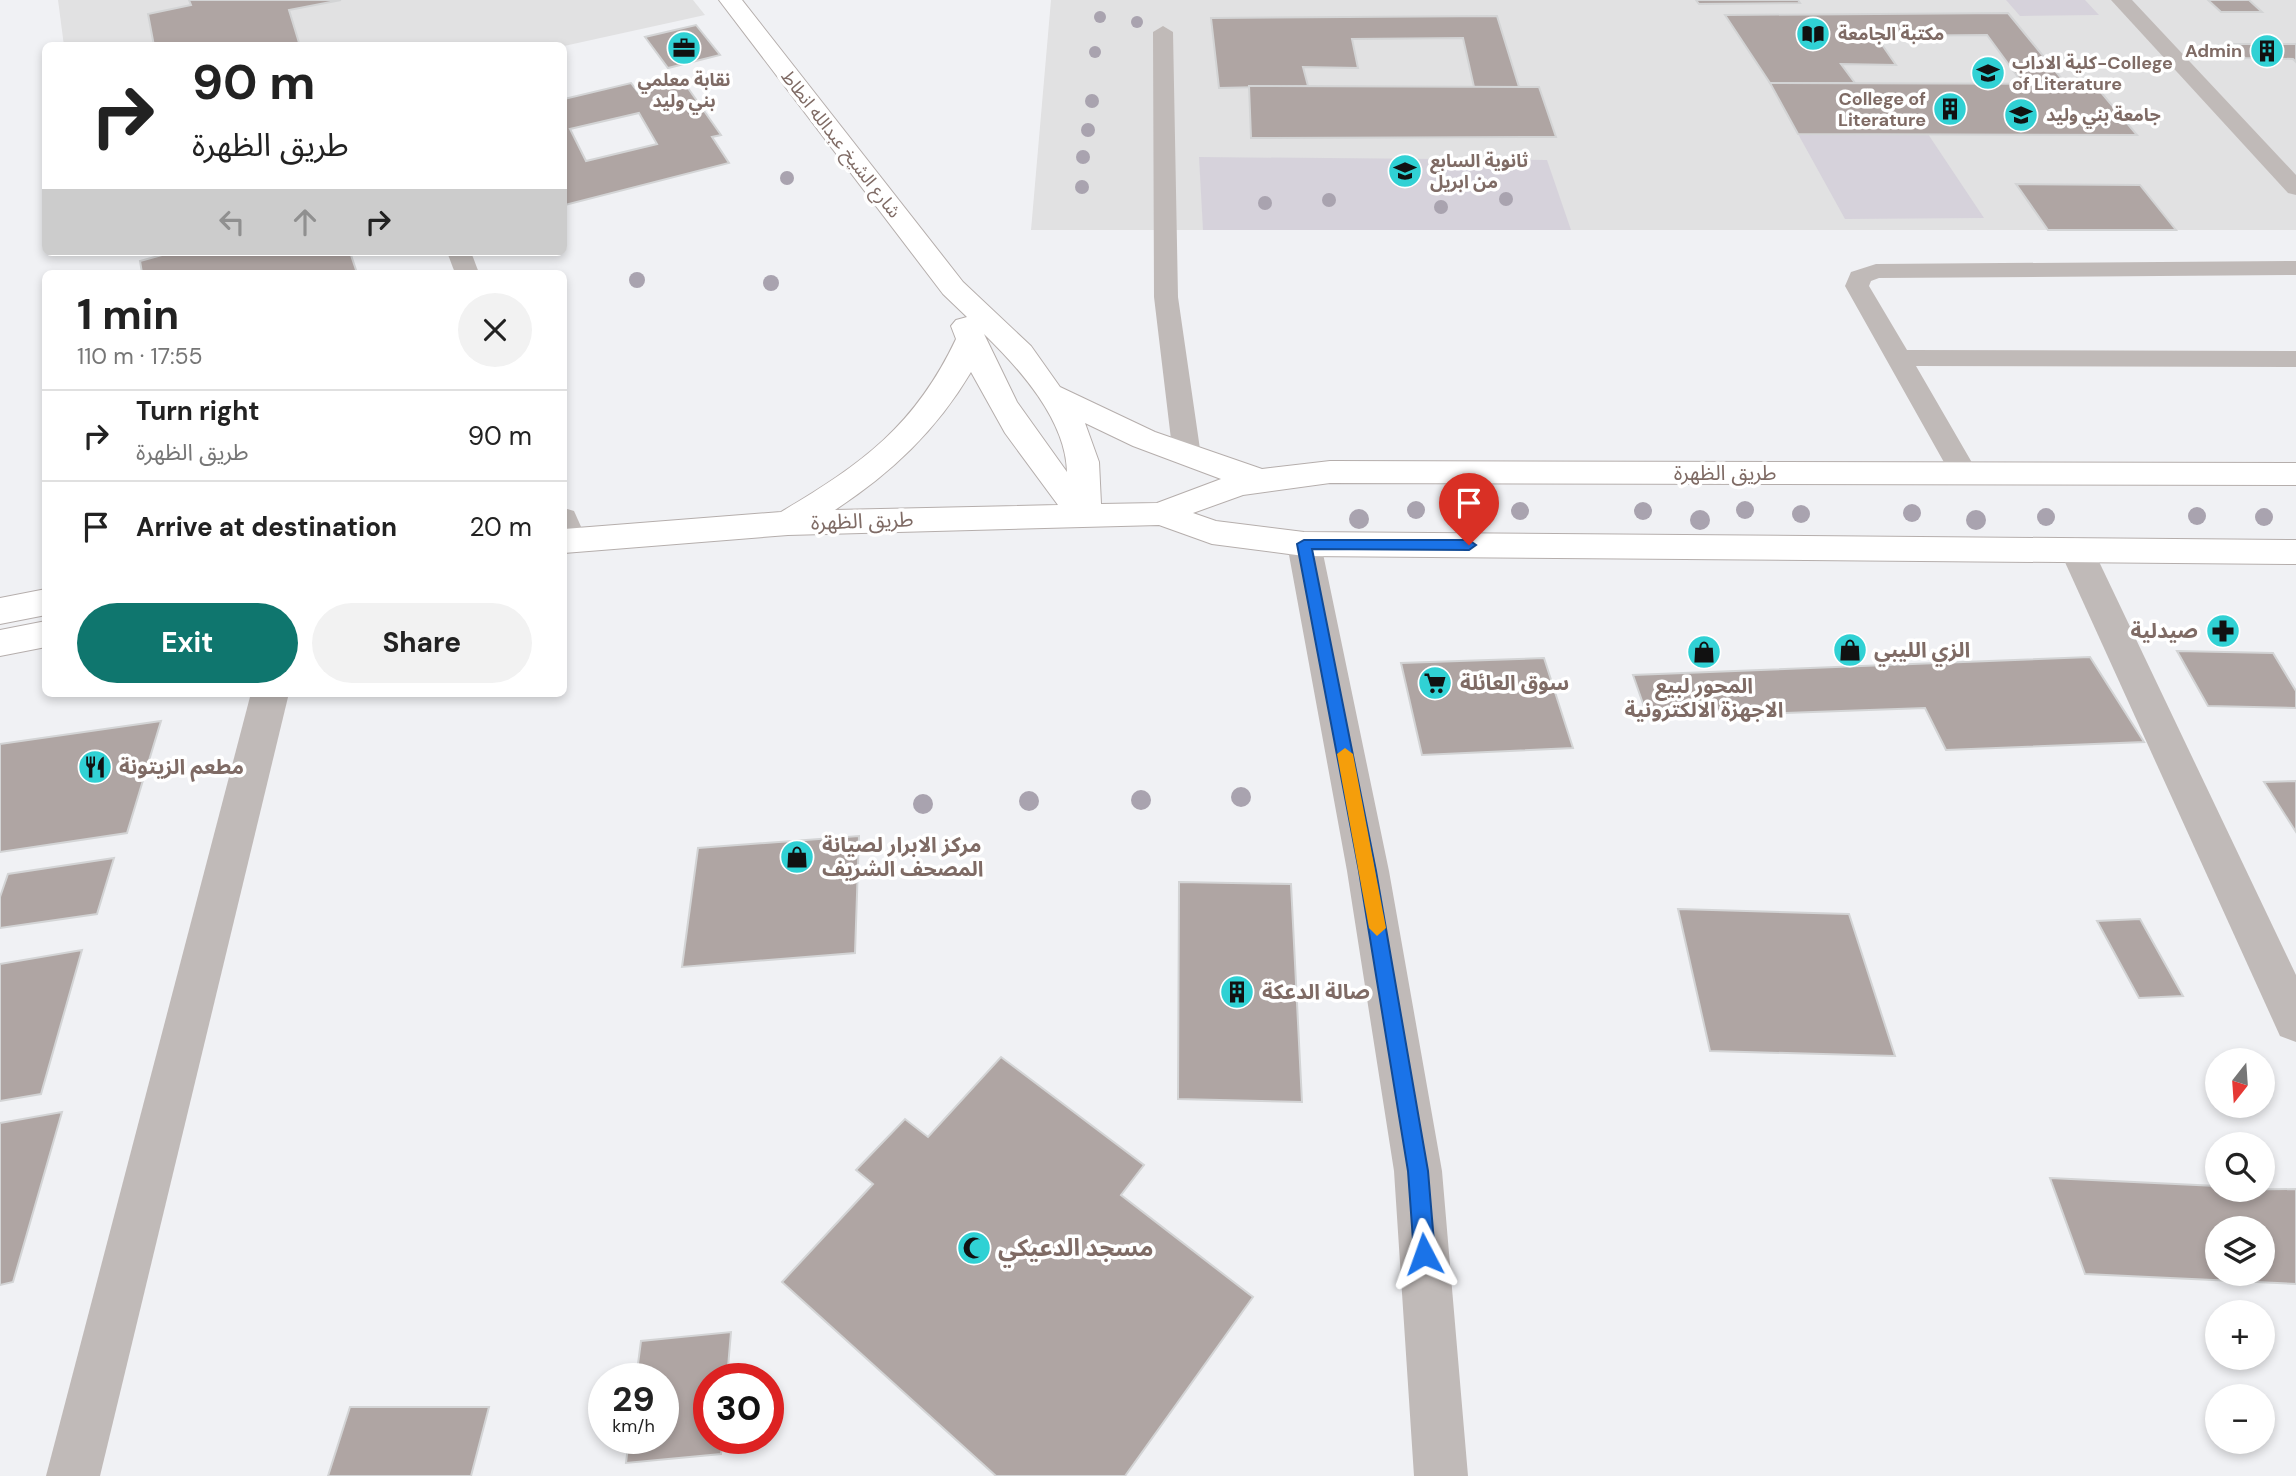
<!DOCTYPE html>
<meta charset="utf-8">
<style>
:root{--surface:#fff;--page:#f2f2f2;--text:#222;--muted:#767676;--line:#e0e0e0;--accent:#0f766e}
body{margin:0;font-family:"DM Sans","Noto Sans Arabic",sans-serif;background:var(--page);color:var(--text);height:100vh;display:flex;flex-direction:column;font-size:26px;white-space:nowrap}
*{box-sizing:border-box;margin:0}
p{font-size:23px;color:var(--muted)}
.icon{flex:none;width:38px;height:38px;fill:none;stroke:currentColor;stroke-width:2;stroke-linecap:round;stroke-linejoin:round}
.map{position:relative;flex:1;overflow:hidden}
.sheet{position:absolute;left:42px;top:270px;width:525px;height:427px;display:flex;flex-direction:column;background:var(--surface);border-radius:10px;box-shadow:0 4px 10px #0003}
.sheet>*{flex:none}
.hud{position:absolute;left:42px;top:42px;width:525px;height:214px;border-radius:10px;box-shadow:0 4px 10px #0003;background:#fff;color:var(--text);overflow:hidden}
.needle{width:46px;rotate:197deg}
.buttons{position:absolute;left:2205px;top:1048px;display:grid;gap:14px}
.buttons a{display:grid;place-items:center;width:70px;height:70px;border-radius:50%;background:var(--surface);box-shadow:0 4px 10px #0003;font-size:35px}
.speed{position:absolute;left:588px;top:1363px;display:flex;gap:14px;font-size:35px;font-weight:700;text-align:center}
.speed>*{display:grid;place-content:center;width:91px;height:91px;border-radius:50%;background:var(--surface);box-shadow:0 4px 10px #0003;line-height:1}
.speed small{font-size:18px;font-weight:400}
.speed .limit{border:10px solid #d22;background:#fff;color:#111}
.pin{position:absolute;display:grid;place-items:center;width:60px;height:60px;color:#fff;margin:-72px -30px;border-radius:50% 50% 50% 0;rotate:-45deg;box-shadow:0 0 7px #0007}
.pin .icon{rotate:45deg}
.me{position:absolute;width:77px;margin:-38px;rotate:356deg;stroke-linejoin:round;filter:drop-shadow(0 0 5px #0008)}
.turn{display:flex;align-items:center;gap:24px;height:147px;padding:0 35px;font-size:32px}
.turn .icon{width:91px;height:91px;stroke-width:2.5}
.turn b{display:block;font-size:49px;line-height:60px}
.lanes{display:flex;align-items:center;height:66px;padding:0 35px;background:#0003;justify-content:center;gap:35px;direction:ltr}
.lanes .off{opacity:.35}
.round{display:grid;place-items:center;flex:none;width:74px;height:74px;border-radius:37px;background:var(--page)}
.overview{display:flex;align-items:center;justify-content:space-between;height:119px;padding:0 35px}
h1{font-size:42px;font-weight:700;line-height:52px}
.button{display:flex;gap:14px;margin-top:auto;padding:14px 35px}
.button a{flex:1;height:80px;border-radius:42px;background:var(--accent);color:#fff;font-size:28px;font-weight:700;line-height:80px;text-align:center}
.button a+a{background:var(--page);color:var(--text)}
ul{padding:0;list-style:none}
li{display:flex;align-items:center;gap:21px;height:91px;padding:0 35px;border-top:2px solid var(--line)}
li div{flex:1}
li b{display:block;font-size:26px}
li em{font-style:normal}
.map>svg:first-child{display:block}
.built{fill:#e1e1e2}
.green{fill:#d6d2db}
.building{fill:#afa5a3;stroke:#d3d4d5;stroke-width:2;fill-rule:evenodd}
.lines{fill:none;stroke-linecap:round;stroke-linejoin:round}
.primary-casing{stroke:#b5aeac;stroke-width:2}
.lane{fill:#c0bab8;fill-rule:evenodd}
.street{fill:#c0bab8;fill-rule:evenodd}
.primary{fill:#fff;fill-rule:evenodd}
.tree{fill:#a9a3af}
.route{fill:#1a73e8;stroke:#114b97;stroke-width:2}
.slow{fill:#f59e0b}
.labels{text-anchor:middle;stroke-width:7;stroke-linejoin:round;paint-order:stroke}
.far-poi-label{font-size:18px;font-weight:bold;fill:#7f6b65;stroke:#fff;text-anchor:start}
.far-street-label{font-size:18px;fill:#7f6b65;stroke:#fff}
.street-label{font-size:21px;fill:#7f6b65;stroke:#fff}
.poi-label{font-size:21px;font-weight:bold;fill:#7f6b65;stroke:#fff;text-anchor:start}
.near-poi-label{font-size:24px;font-weight:bold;fill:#7f6b65;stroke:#fff;text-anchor:start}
</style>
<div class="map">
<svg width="2296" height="1476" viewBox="0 0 2296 1476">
<rect width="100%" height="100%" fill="#f0f1f4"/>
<g class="built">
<path d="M58,0h635l12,15 -141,31h-500z"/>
<path d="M1051,0h1245v230h-1265z"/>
</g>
<g class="green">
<path d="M2006,0h79l14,15 -79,1z"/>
<path d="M1798,134h130l56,84 -139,1z"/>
<path d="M1199,157l348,3 24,70h-368z"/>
</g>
<g class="building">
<path d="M189,0h152l-52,10 11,36h-146l-6,-32 43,-9z"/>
<path d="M1696,0h102l2,3 -101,1z"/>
<path d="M2208,0h41l13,12h-41z"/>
<path d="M2008,13l58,71h-43l-36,-49 -111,1 20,29 -55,-1 14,19h-85l-45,-68z"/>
<path d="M1497,16l22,71h-45l-11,-49 -111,1 6,29 -55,-1 5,19 -89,2 -8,-70z"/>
<path d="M696,25l24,30 -52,13 -23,-31z"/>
<path d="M2230,44h66v18l-3,-3 -48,-1z"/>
<path d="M683,81l38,54 -9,2 17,26 -164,42 -1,-106 67,-16 7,9zM639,113l18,31 -71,17 -16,-32z"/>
<path d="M1770,83l324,1 43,51 -339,-1z"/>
<path d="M1249,86l290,1 17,50 -305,1z"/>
<path d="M2016,184l124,1 36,45h-128z"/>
<path d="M350,252l7,21h-215l-2,-12 33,-9z"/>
<path d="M2177,651l96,2 23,38v17l-88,-2z"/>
<path d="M2090,657l54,85 -198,8 -21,-42 -277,10 -15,-43z"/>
<path d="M1544,658l29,90 -151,7 -21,-92z"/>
<path d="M161,721l-34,112 -127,19v-108z"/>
<path d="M2296,781v51l-32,-50z"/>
<path d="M859,836l-4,117 -173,14 16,-119z"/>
<path d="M114,858l-17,56 -97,14v-31l8,-23z"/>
<path d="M1179,882l112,2 11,218 -124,-3z"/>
<path d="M1678,909l171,5 46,142 -185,-5z"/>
<path d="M2140,919l43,77 -44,2 -42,-77z"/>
<path d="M82,950l-41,144 -41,7v-137z"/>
<path d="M1001,1057l143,108 -23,30 132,102 -128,179h-129l-214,-194 91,-98 -17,-14 49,-51 23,18z"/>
<path d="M62,1112l-49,170 -13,3v-162z"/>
<path d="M2050,1178l167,8v4l79,-1v95l-211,-10zM2217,1228h46v46h-46z"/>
<path d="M731,1332l-4,47h-18v59h14l-2,16 -95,9 3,-25h34v-59h-27l5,-38z"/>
<path d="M350,1407h139l-18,69h-143z"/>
</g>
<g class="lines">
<g class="primary-casing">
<g id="primary">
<path d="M719,0h23l221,282 68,64 29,41 95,45 107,37 68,-8 966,2v22l-966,-2 -87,12 -50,18 23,8 88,11 992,8v24l-992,-8 -92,-12 -53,-19 -371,10 -224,18v-24l217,-17c81,-48 134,-86 175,-173l-5,-13 5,-6 11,-3 -24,-23zM984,334c35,34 82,86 83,138l-50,-70zM971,372l34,61 53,72 -223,5c56,-37 101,-79 136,-138zM1085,423l48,23 88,33 -64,24 -56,1 -2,-42z"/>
<path d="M46,589v26l-46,9v-26z"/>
<path d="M46,621v26l-46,9v-26z"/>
</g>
</g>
<g class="lane">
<path d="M2111,0h21l164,175v20l-8,-2z"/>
<path d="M1163,26l10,6 5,265 23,159 -4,6 -10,3 -10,-3 -4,-6 -19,-159 -1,-265z"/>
<path d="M447,252h24l8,21h-24z"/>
<path d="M2296,261v14l-417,3 -8,3 -2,5 38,64 389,1v16l-380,-1 62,107 -4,7 -10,2 -10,-2 -4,-7 -105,-187 6,-14 25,-8z"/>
<path d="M564,508l10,3 13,29 -5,7 -10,3 -8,-2z"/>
</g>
<g class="street">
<path d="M1304,532l12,4 5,8 68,327 53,300 26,305h-54l-20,-305 -47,-300 -60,-327 5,-8z"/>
<path d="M2076,537l12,4 5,8 203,426v67l-16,-6 -221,-487 5,-8z"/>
<path d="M251,693h38l-189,783h-54z"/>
</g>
<use href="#primary" class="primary"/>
</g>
<g class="tree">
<circle cx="1100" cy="17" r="6"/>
<circle cx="1137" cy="22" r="6"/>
<circle cx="1095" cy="52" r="6"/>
<circle cx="1092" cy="101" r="7"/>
<circle cx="1088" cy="130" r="7"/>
<circle cx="1083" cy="157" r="7"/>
<circle cx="787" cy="178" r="7"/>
<circle cx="1082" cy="187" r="7"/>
<circle cx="1506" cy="199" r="7"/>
<circle cx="1329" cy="200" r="7"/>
<circle cx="1265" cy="203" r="7"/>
<circle cx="1441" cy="207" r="7"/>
<circle cx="637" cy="280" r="8"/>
<circle cx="771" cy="283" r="8"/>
<circle cx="1416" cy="510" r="9"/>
<circle cx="1745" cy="510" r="9"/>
<circle cx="1520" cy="511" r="9"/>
<circle cx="1643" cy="511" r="9"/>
<circle cx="1467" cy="513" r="9"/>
<circle cx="1912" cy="513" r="9"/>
<circle cx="1801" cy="514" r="9"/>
<circle cx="2197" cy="516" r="9"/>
<circle cx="2046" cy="517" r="9"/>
<circle cx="2264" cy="517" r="9"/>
<circle cx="1359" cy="519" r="10"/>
<circle cx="1700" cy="520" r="10"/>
<circle cx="1976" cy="520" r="10"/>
<circle cx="1241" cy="797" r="10"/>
<circle cx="1141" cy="800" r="10"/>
<circle cx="1029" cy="801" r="10"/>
<circle cx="923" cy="804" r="10"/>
</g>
<path class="route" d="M1304,540h165l7,5 -7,5 -157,-1 64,322 52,300 7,83 -3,8 -8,3 -7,-3 -3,-8 -6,-83 -49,-300 -62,-327z"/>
<path class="slow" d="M1345,748l8,6 33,174 -9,8 -8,-8 -32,-174z"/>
<defs>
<g id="library-disc" transform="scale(1.75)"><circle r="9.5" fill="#30d1d4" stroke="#fff"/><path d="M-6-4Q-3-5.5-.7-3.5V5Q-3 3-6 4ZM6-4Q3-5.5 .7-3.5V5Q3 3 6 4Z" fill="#111"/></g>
<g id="office-disc" transform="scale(1.75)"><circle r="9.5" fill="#30d1d4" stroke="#fff"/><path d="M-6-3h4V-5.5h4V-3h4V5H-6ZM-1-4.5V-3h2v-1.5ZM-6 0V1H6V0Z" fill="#111"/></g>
<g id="building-disc" transform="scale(1.75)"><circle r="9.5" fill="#30d1d4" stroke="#fff"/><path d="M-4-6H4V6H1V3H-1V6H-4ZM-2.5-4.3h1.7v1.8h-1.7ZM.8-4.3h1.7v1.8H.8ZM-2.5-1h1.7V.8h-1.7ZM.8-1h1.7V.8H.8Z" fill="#111"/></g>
<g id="university-disc" transform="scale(1.75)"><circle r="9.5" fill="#30d1d4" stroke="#fff"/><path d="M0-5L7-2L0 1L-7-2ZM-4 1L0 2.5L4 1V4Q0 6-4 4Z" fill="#111"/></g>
<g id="school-disc" transform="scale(1.75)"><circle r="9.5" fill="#30d1d4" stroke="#fff"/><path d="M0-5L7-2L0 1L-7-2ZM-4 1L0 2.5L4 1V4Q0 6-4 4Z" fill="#111"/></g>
<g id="pharmacy-disc" transform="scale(1.75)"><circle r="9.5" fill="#30d1d4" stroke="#fff"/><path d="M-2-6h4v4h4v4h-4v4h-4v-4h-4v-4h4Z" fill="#111"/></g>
<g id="shop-disc" transform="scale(1.75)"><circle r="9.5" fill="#30d1d4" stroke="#fff"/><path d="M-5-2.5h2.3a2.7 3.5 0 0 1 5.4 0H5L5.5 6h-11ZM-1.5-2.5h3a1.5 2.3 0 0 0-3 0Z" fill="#111"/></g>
<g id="supermarket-disc" transform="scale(1.75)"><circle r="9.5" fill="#30d1d4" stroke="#fff"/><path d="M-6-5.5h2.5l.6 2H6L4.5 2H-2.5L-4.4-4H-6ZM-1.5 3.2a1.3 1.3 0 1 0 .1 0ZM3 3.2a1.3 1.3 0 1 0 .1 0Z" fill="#111"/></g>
<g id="restaurant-disc" transform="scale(1.75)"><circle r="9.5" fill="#30d1d4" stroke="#fff"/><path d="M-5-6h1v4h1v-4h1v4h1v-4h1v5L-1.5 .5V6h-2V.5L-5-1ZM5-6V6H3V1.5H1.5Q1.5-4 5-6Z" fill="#111"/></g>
<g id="mosque-disc" transform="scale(1.75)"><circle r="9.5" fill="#30d1d4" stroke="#fff"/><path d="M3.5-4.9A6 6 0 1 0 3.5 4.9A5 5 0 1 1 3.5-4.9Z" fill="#111"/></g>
</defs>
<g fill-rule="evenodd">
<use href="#library-disc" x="1813" y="34"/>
<use href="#office-disc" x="684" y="48"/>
<use href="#building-disc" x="2267" y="51"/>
<use href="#university-disc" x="1988" y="73"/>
<use href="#building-disc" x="1950" y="109"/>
<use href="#university-disc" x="2021" y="115"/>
<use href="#school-disc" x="1405" y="171"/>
<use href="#pharmacy-disc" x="2223" y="631"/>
<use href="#shop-disc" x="1850" y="650"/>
<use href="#shop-disc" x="1704" y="652"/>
<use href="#supermarket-disc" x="1435" y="683"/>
<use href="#restaurant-disc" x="95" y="767"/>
<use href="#shop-disc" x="797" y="857"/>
<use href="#building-disc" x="1237" y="992"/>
<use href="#mosque-disc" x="974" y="1248"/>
</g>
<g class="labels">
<g class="far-poi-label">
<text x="1838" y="40">مكتبة الجامعة</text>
<text x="2242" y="57" text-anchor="end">Admin</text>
<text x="2012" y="69">كلية الاداب-College<tspan x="2012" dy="21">of Literature</tspan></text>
<text x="684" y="86" text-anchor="middle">نقابة معلمي<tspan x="684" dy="21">بني وليد</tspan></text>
<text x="1926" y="105" text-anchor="end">College of<tspan x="1926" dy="21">Literature</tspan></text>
<text x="2046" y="121">جامعة بني وليد</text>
<text x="1430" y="167">ثانوية السابع<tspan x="1430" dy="21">من ابريل</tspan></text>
</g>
<g class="far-street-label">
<text transform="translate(841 144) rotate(52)" y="6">شارع الشيخ عبدالله انطاط</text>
</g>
<g class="street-label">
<text x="1725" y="480">طريق الظهرة</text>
<text transform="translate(862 521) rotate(-2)" y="7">طريق الظهرة</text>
</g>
<g class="poi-label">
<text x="2198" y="638" text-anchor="end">صيدلية</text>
<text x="1874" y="657">الزي الليبي</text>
<text x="1460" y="690">سوق العائلة</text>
<text x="1704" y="693" text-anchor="middle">المحور لبيع<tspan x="1704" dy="24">الاجهزة الالكترونية</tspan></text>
<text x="119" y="774">مطعم الزيتونة</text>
<text x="822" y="852">مركز الابرار لصيانة<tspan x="822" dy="24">المصحف الشريف</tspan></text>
<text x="1262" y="999">صالة الدعكة</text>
</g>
<g class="near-poi-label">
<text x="998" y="1256">مسجد الدعيكي</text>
</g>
</g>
</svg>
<div class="buttons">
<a><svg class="needle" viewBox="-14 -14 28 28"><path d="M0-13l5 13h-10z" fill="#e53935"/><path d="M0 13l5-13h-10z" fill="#767676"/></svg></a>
<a><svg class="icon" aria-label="search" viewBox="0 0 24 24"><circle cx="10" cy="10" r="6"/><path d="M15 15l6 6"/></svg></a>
<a><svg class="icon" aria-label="layers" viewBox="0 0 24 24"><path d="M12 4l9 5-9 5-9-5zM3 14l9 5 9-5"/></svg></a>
<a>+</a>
<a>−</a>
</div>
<div class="speed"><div>29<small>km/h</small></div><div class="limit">30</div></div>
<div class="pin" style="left:1469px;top:545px;background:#d93025"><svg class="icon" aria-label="arrive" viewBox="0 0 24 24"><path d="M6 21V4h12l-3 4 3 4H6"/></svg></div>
<svg class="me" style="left:1424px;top:1254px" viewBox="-20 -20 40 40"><path d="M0-17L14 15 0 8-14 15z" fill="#1a73e8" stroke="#fff" stroke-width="4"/></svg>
<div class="hud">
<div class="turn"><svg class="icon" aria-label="right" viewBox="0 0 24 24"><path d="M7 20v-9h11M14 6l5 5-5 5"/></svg><div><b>90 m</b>طريق الظهرة</div></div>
<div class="lanes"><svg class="icon off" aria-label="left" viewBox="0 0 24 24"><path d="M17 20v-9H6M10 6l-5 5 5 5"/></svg><svg class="icon off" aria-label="ahead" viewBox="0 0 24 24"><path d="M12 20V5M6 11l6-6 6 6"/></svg><svg class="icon" aria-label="right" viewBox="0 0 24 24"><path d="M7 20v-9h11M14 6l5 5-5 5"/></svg></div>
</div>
<section class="sheet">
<div class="overview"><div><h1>1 min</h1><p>110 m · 17:55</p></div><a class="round"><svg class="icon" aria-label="close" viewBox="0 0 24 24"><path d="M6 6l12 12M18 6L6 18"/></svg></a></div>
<ul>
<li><svg class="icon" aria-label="right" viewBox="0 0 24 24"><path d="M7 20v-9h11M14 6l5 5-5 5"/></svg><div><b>Turn right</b><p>طريق الظهرة</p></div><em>90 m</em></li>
<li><svg class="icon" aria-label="arrive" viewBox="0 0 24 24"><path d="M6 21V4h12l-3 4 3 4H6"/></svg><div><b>Arrive at destination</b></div><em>20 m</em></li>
</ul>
<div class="button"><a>Exit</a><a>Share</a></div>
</section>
</div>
